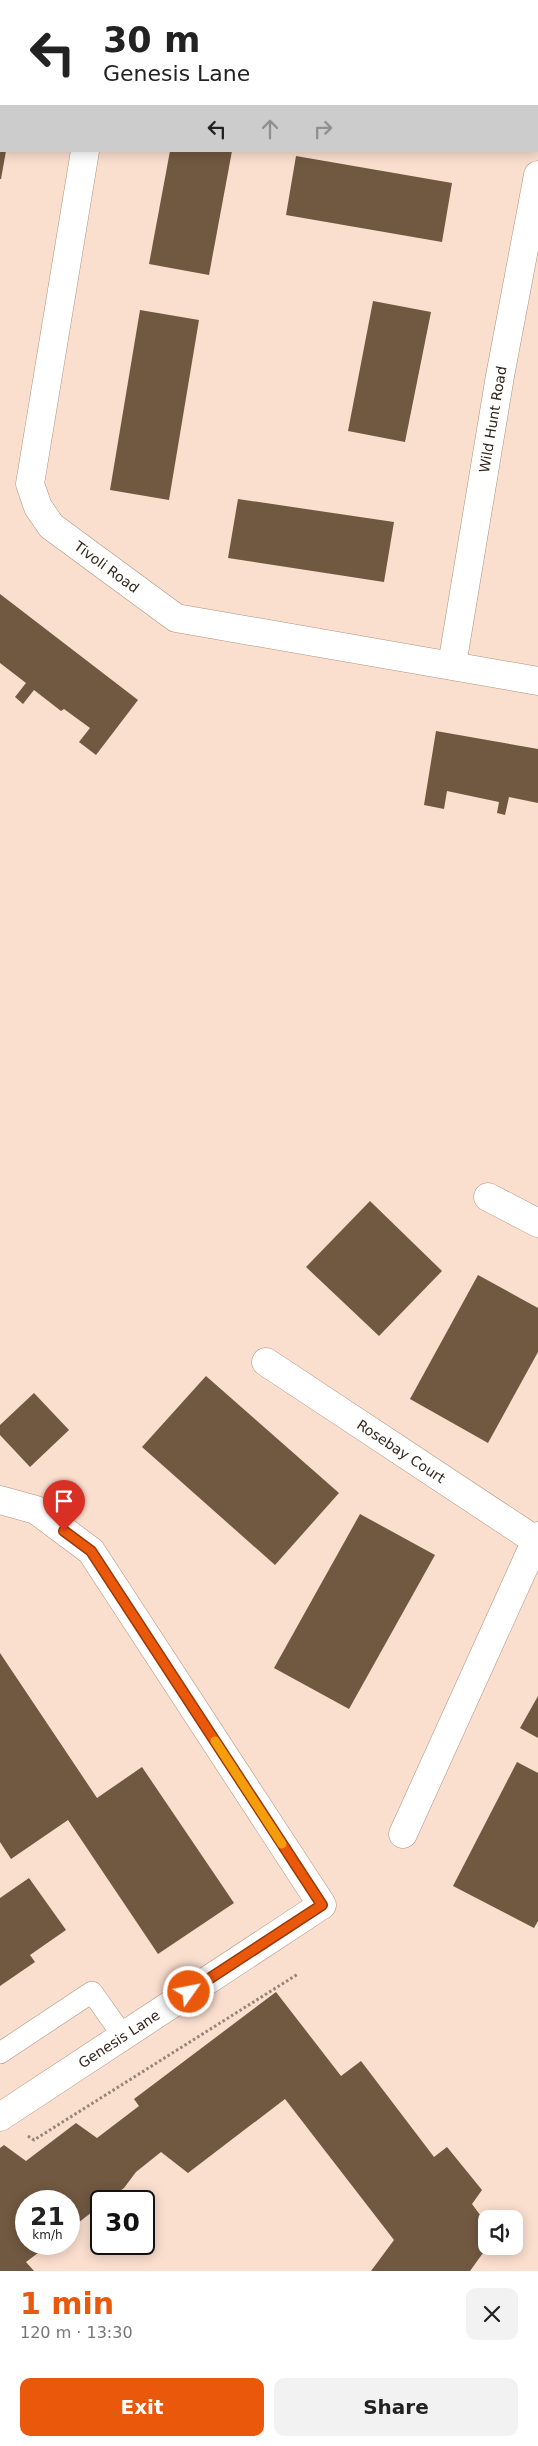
<!DOCTYPE html>
<meta charset="utf-8">
<style>
:root{--surface:#fff;--page:#f2f2f2;--text:#222;--muted:#767676;--accent:#ea580c}
body{margin:0;font-family:"DejaVu Sans",sans-serif;background:var(--page);color:var(--text);height:100vh;display:flex;flex-direction:column;font-size:19px;white-space:nowrap}
*{box-sizing:border-box;margin:0}
p{font-size:16px;color:var(--muted)}
.icon{flex:none;width:28px;height:28px;fill:none;stroke:currentColor;stroke-width:2;stroke-linecap:round;stroke-linejoin:round}
.map{position:relative;height:2271px;overflow:hidden}
.details{display:flex;flex-direction:column;background:var(--surface);flex:1}
.details>*{flex:none}
.banner{position:absolute;left:0px;top:0px;width:539px;height:152px;box-shadow:0 2px 12px #0003;background:#fff;color:var(--text);overflow:hidden}
.controls{position:absolute;left:478px;top:2210px;display:grid;gap:10px}
.controls a{display:grid;place-items:center;width:45px;height:45px;border-radius:10px;background:var(--surface);box-shadow:0 2px 12px #0003;font-size:25px}
.speed{position:absolute;left:15px;top:2190px;display:flex;gap:10px;font-size:25px;font-weight:700;text-align:center}
.speed>*{display:grid;place-content:center;width:65px;height:65px;border-radius:50%;background:var(--surface);box-shadow:0 2px 12px #0003;line-height:1}
.speed small{font-size:12px;font-weight:400}
.speed .limit{border:2px solid #111;border-radius:8px;background:#fff;color:#111}
.pin{position:absolute;display:grid;place-items:center;width:42px;height:42px;color:#fff;margin:-51px -21px;border-radius:50% 50% 50% 0;rotate:-45deg;box-shadow:0 0 5px #0007}
.pin .icon{rotate:45deg}
.me{position:absolute;width:55px;margin:-28px;rotate:57deg;stroke-linejoin:round;filter:drop-shadow(0 0 4px #0008)}
.turn{display:flex;align-items:center;gap:18px;height:105px;padding:0 20px;font-size:22px}
.turn .icon{width:65px;height:65px;stroke-width:2.5}
.turn b{display:block;font-size:35px;line-height:42px}
.lanes{display:flex;align-items:center;height:48px;padding:0 20px;background:#0003;justify-content:center;gap:25px;direction:ltr}
.lanes .off{opacity:.35}
.round{display:grid;place-items:center;flex:none;width:52px;height:52px;border-radius:10px;background:var(--page)}
.overview{display:flex;align-items:center;justify-content:space-between;height:85px;padding:0 20px}
h1{font-size:30px;font-weight:800;line-height:38px;color:var(--accent)}
.button{display:flex;gap:10px;margin-top:auto;padding:10px 20px}
.button a{flex:1;height:58px;border-radius:10px;background:var(--accent);color:#fff;font-size:20px;font-weight:800;line-height:58px;text-align:center}
.button a+a{background:var(--page);color:var(--text)}
.map>svg:first-child{display:block}
.building{fill:#715841}
.lines{fill:none;stroke-linecap:round;stroke-linejoin:round}
.service-casing{stroke:#b1917e;stroke-width:22}
.minor-casing{stroke:#b1917e;stroke-width:29}
.path{stroke:#978377;stroke-width:3;stroke-dasharray:2.5 2.5;stroke-linecap:butt}
.service{stroke:#fff;stroke-width:21}
.minor{stroke:#fff;stroke-width:28}
.route-casing{stroke:#983908;stroke-width:12}
.route{stroke:#ea580c;stroke-width:9}
.slow{stroke:#f59e0b;stroke-width:9}
.labels{text-anchor:middle;stroke-width:5;stroke-linejoin:round;paint-order:stroke}
.street-label{font-size:14px;fill:#33261f;stroke:#fff}
</style>
<div class="map">
<svg width="538" height="2271" viewBox="0 0 538 2271">
<rect width="100%" height="100%" fill="#fadece"/>
<g class="building">
<path d="M0,151h6l-5,28h-1z"/>
<path d="M170,151h62l-23,124 -60,-11z"/>
<path d="M296,156l156,27 -10,59 -156,-27z"/>
<path d="M373,301l58,11 -26,130 -57,-11z"/>
<path d="M140,310l59,10 -30,180 -59,-10z"/>
<path d="M238,499l156,23 -10,60 -156,-24z"/>
<path d="M0,594l138,106 -42,55 -17,-13 11,-14 -26,-19 -3,2 -27,-21 -11,14 -8,-7 11,-14 -26,-20z"/>
<path d="M436,731l102,18v54l-29,-6 -4,18 -8,-2 2,-11 -52,-11 -3,18 -20,-4z"/>
<path d="M370,1201l72,70 -63,65 -73,-69z"/>
<path d="M478,1275l60,33v44l-50,91 -78,-44z"/>
<path d="M206,1376l133,117 -64,72 -133,-118z"/>
<path d="M34,1393l35,37 -39,37 -30,-32v-10z"/>
<path d="M360,1514l75,41 -86,154 -75,-41z"/>
<path d="M0,1653l97,145 45,-31 92,136 -76,51 -90,-134 -57,39 -11,-17z"/>
<path d="M538,1696v42l-18,-10z"/>
<path d="M517,1762l21,11v148l-4,7 -81,-42z"/>
<path d="M29,1878l37,52 -36,25 5,7 -35,24v-88z"/>
<path d="M276,1992l65,84 20,-15 73,96 13,-10 35,43 -10,14 14,19 2,23 -18,25h-99l23,-31 -109,-141 -97,74 -27,-21 -25,20 -12,16 -18,13h-5v4l-32,25v-29h-43v43h24l-24,18 8,9h-34v-123l4,-3 22,16 50,-38 21,15 42,-32 -5,-7z"/>
</g>
<g class="lines">
<g class="service-casing">
<path id="service" d="M0,2053l92,-61 31,44"/>
</g>
<g class="minor-casing">
<g id="minor">
<path d="M110,1v-1"/>
<path d="M0,21l1,1"/>
<path id="s1" d="M85,151l-55,333 8,23 13,19 125,92 362,63"/>
<path id="s2" d="M452,665l48,-289 38,-201"/>
<path d="M488,1197l50,26"/>
<path id="s3" d="M266,1362l272,180"/>
<path d="M0,1500l36,10 55,41 231,354 -322,212"/>
<path d="M403,1834l135,-298"/>
</g>
</g>
<path class="path" d="M28,2136l6,4 264,-166"/>
<use href="#service" class="service"/>
<use href="#minor" class="minor"/>
</g>
<g class="lines">
<g class="route-casing">
<path id="route" d="M64,1531l27,20 231,354 -133,87"/>
</g>
<use href="#route" class="route"/>
<path class="slow" d="M215,1741l67,103"/>
</g>
<g class="labels">
<g class="street-label">
<text dy="5" stroke="none"><textPath href="#s2" startOffset="249">Wild Hunt Road</textPath></text>
<text dy="5" stroke="none"><textPath href="#s1" startOffset="454">Tivoli Road</textPath></text>
<text dy="5" stroke="none"><textPath href="#s3" startOffset="162">Rosebay Court</textPath></text>
<text transform="translate(119 2039) rotate(-33)" y="5">Genesis Lane</text>
</g>
</g>
</svg>
<div class="controls">
<a><svg class="icon" aria-label="sound" viewBox="0 0 24 24"><path d="M4 9h4l5-4v14l-5-4H4zM17 9q2 3 0 6"/></svg></a>
</div>
<div class="speed"><div>21<small>km/h</small></div><div class="limit">30</div></div>
<div class="pin" style="left:64px;top:1531px;background:#d93025"><svg class="icon" aria-label="arrive" viewBox="0 0 24 24"><path d="M6 21V4h12l-3 4 3 4H6"/></svg></div>
<svg class="me" style="left:189px;top:1992px" viewBox="-20 -20 40 40"><circle r="17" fill="#ea580c" stroke="#fff" stroke-width="3"/><path d="M0-11L8 9 0 5-8 9z" fill="#fff"/></svg>
<div class="banner">
<div class="turn"><svg class="icon" aria-label="left" viewBox="0 0 24 24"><path d="M17 20v-9H6M10 6l-5 5 5 5"/></svg><div><b>30 m</b>Genesis Lane</div></div>
<div class="lanes"><svg class="icon" aria-label="left" viewBox="0 0 24 24"><path d="M17 20v-9H6M10 6l-5 5 5 5"/></svg><svg class="icon off" aria-label="ahead" viewBox="0 0 24 24"><path d="M12 20V5M6 11l6-6 6 6"/></svg><svg class="icon off" aria-label="right" viewBox="0 0 24 24"><path d="M7 20v-9h11M14 6l5 5-5 5"/></svg></div>
</div>
</div>
<section class="details">
<div class="overview"><div><h1>1 min</h1><p>120 m · 13:30</p></div><a class="round"><svg class="icon" aria-label="close" viewBox="0 0 24 24"><path d="M6 6l12 12M18 6L6 18"/></svg></a></div>
<div class="button"><a>Exit</a><a>Share</a></div>
</section>
